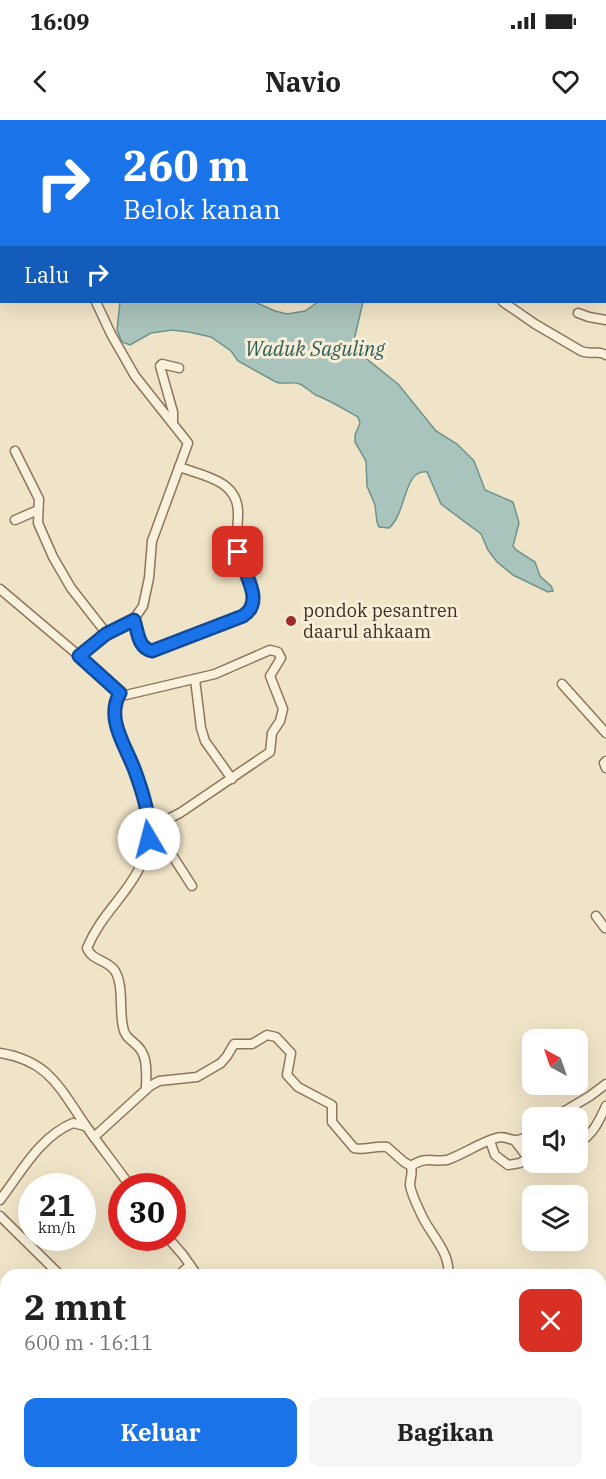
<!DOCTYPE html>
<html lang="id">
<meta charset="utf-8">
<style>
:root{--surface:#fff;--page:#f6f6f6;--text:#222;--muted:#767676;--accent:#1a73e8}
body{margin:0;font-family:"IBM Plex Serif",serif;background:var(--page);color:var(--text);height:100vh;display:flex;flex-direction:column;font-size:22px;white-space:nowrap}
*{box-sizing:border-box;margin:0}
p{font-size:20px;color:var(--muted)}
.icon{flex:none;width:33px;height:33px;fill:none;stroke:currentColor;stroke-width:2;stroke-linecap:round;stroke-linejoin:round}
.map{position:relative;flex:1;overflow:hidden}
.panel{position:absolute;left:0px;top:1149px;width:606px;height:210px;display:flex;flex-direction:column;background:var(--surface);border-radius:18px 18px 0 0;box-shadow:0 6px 24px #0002}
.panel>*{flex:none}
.banner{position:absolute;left:0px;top:0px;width:606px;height:183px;box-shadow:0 6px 24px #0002;background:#1a73e8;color:#fff;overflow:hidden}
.needle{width:39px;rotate:320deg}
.controls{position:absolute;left:522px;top:909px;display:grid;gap:12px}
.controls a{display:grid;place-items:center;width:66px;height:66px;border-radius:12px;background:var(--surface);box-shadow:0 6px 24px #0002;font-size:30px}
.speed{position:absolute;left:18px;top:1053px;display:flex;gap:12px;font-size:30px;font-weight:700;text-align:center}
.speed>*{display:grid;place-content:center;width:78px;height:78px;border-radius:50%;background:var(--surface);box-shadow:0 6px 24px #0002;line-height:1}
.speed small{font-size:15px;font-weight:400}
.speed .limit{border:9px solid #d22;background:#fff;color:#111}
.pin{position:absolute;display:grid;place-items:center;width:51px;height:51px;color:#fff;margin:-26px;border-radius:12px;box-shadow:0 3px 9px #0006}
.me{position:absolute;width:66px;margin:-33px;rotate:352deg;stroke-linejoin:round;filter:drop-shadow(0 0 4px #0008)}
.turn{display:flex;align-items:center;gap:21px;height:126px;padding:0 24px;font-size:27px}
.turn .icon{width:78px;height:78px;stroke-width:2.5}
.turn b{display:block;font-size:42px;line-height:51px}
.then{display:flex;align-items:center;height:57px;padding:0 24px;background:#0003;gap:12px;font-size:22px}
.round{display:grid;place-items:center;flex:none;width:63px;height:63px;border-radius:12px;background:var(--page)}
.summary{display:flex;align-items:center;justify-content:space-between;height:102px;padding:0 24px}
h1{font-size:36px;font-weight:700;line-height:45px}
.cta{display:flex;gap:12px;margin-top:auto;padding:12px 24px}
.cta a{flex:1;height:69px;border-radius:12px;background:var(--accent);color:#fff;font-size:24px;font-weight:700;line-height:69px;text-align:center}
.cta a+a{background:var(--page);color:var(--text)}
.status{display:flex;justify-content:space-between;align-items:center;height:42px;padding:0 30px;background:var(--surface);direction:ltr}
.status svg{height:16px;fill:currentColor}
header{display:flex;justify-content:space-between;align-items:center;height:78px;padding:0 24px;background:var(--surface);font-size:27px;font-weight:700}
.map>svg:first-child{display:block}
.water{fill:#a9c4bc;stroke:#6f938a;stroke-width:1.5}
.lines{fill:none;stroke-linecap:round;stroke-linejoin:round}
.minor-casing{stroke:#8d765c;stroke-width:11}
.minor{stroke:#faf1dc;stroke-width:8}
.route-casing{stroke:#114b97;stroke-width:15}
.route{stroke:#1a73e8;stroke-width:10}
.poi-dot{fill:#9e2a2b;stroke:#f7eed8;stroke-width:2}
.labels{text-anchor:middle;stroke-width:6;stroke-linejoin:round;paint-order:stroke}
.poi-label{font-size:18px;fill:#3d2e20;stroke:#f7eed8;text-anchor:start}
.water-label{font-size:20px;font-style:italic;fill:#2f5d5a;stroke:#f7eed8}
</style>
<div class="status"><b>16:09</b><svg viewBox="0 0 49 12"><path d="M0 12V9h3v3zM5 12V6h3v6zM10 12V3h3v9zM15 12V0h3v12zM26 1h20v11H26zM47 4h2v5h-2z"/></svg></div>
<header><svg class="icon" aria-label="back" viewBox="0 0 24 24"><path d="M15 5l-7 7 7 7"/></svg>Navio<svg class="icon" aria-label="heart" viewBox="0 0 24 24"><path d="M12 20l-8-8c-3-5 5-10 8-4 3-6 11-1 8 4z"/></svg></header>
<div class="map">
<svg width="606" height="1359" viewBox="0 0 606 1359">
<rect width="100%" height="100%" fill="#f0e4c8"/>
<path class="water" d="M120,182h135l20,9 12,3 18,-3 13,-9h45l-9,38 4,12 40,32 38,47 21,13 17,17 11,29 28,12 6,21 -6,23 3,4 19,12 5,14 11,10 2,5 -5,1 -35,-17 -16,-13 -9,-12 -7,-16 -40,-30 -14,-32c-24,-3 -20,41 -38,56l-10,-1 -2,-5 -2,-17 -8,-19 -1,-25 -11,-19v-7l5,-12 -2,-6c-14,-8 -27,-16 -42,-22 -6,-3 -10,-8 -16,-11 -8,-3 -16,1 -24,-2l-38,-21 -7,-10 -20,-14 -22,-5 -17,-2 -21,3 -21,12 -8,-3 -5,-12z"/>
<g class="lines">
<g class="minor-casing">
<g id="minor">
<path d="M219,0l1,2"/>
<path d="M41,2l3,-2"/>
<path d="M414,2l3,-2"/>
<path d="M0,19h2"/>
<path d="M0,171l2,-1"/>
<path d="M503,182l32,22 46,27c9,4 17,-1 25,4"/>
<path d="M578,193l11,4 17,3"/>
<path d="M173,303v-11l-13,-46 2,-2 17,4"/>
<path d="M15,331l24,48 -1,24 15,34 18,31 36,46"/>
<path d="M15,400l23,-10"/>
<path d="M0,469l97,82 23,22 6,2 89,-21 55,-24 8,2 3,6 -11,18 13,33 -3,12 -8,12 -2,19 -90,61 -30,15c-4,57 -44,74 -63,120 5,13 21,12 28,23 9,15 4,39 8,56 2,13 13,14 19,25 6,10 4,26 4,37"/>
<path d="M134,499c4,13 4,29 18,32l91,-35 11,-13c1,-16 -12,-32 -15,-47 -4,-14 -1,-28 -1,-42 1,-33 -33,-38 -59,-47"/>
<path d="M79,536l28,-22 27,-15 9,-13 6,-28 3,-37 36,-98 -53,-67 -24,-42 -15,-32"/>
<path d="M195,559l6,49 4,13 27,38"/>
<path d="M562,564l44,49"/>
<path d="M120,573c-16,27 7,54 16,80 6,18 9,37 14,55"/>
<path d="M606,641l-2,2 2,5"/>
<path d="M148,726l24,9 20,31"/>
<path d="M596,796l9,12"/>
<path d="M0,933c50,8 60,36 86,73 14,20 30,40 44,60"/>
<path d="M553,998l37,-22 16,-12"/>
<path d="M94,1017l56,-51 9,-5 38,-4 24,-14 6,-7 7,-12h18l15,-9 9,2 15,16 -4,22 11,12 34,18v17l22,26c10,3 22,-3 33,-1l17,15 7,4c2,8 -1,12 -1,19 1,9 8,22 12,31 9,19 29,37 26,59"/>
<path d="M490,1021l5,14 13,10 12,-2 12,-8"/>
<path d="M515,1021l13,17"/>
<path d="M578,1023c15,-8 21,-22 28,-37"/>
<path d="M411,1046c16,-10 19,-4 36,-6 17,-6 32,-17 49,-22 15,-4 15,10 36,-5"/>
<path d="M0,1080c21,-27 39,-63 73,-77l12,3"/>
<path d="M0,1096l60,59"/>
<path d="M168,1118l15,17 14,20"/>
<path d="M179,1155l11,-10"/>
<path d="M0,1251l6,4"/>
<path d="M154,1353l1,6"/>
<path d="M188,1353v6"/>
<path d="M453,1353l1,6"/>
</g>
</g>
<use href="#minor" class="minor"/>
</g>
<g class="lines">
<g class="route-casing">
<path id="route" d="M149,719c2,-19 -7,-49 -14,-68 -9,-25 -30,-52 -15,-78l-41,-37 27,-22 28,-14c4,12 4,28 18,31l91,-35c23,-15 0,-43 -5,-64"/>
</g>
<use href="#route" class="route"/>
</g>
<circle class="poi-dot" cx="291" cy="501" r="6"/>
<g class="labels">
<g class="poi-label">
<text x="303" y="497">pondok pesantren<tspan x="303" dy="21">daarul ahkaam</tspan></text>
</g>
<g class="water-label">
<text x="315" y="236">Waduk Saguling</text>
</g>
</g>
</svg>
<div class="controls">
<a><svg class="needle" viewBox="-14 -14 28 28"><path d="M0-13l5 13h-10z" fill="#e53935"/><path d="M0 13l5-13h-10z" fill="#767676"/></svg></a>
<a><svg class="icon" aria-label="sound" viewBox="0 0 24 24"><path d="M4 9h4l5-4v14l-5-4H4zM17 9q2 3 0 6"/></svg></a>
<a><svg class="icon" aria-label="layers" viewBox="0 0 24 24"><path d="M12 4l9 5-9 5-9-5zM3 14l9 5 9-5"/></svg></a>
</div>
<div class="speed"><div>21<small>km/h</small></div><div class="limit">30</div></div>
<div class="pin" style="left:238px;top:432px;background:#d93025"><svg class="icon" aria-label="arrive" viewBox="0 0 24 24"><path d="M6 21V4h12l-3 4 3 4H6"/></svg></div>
<svg class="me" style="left:149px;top:719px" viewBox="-20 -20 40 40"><circle r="19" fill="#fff"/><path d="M0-13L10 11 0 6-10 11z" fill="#1a73e8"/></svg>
<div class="banner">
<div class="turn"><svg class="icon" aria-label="right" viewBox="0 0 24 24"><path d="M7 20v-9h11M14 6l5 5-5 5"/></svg><div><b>260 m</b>Belok kanan</div></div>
<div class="then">Lalu<svg class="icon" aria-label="right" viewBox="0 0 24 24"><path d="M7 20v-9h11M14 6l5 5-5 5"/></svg></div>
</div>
<section class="panel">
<div class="summary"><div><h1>2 mnt</h1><p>600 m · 16:11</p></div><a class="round" style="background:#d93025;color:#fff"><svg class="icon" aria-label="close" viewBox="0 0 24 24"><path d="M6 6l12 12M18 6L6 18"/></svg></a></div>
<div class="cta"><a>Keluar</a><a>Bagikan</a></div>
</section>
</div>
